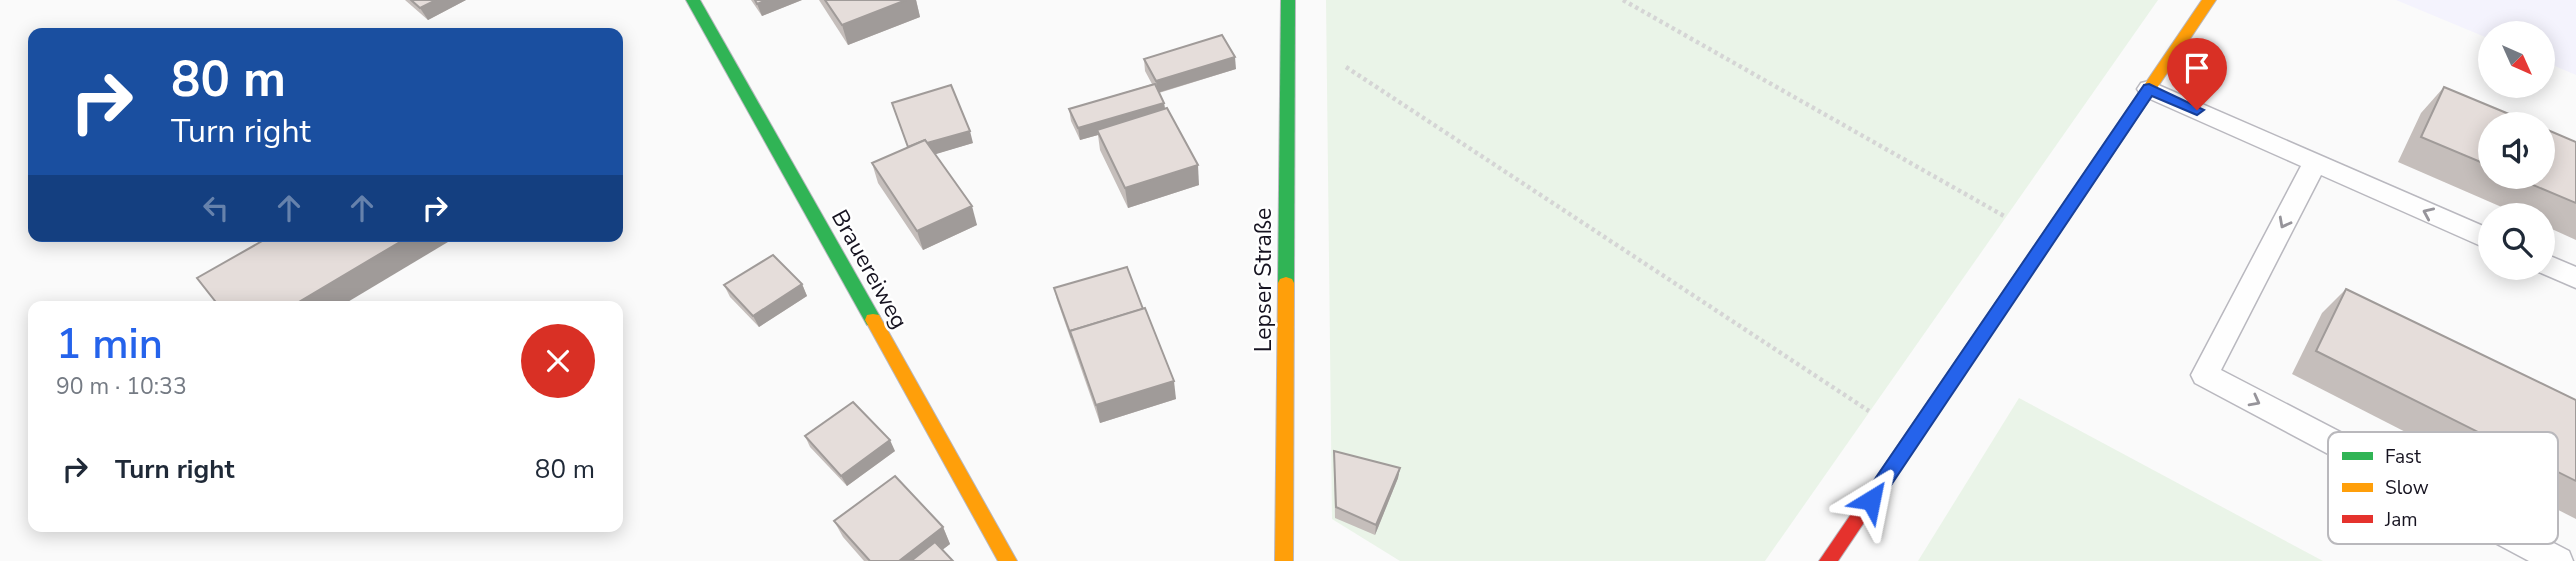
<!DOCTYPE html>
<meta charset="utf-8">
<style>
:root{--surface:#fff;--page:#f6f6f7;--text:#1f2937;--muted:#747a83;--accent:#2563eb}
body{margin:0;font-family:"Nunito Sans",sans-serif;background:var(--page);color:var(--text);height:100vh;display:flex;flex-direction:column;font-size:26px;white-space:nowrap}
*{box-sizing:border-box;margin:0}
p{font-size:23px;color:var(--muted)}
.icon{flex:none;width:38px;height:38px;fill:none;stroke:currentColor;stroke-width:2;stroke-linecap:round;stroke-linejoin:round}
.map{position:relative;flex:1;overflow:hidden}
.drawer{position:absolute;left:28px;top:301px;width:595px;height:231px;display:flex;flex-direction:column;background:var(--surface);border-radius:14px;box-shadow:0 4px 18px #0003}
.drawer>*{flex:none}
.hud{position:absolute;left:28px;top:28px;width:595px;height:214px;border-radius:14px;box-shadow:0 4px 18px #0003;background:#1a4fa0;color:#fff;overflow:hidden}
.needle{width:46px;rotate:135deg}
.buttons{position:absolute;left:2478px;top:21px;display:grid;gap:14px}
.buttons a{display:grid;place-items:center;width:77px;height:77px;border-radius:50%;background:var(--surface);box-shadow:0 4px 18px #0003;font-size:35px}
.pin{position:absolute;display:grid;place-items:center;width:60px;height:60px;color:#fff;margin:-72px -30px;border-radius:50% 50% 50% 0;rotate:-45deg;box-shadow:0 0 7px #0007}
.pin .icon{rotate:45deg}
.me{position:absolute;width:77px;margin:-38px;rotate:35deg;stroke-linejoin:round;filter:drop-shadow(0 0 5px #0008)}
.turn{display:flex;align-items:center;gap:24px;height:147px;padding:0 28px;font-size:32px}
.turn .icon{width:91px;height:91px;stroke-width:2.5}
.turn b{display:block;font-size:49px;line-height:60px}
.lanes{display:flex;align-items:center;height:66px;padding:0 28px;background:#0003;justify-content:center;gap:35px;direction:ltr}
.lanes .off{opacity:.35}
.round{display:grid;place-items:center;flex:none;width:74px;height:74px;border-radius:37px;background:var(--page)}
.overview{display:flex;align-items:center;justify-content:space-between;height:119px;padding:0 28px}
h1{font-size:42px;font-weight:600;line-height:52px;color:var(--accent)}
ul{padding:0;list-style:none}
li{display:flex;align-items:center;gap:21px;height:98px;padding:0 28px}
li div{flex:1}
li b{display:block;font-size:26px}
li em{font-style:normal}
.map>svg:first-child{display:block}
.built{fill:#f4f3fd}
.green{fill:#eaf4e8}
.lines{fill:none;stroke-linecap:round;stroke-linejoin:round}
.lane-casing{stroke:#b9b8bf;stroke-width:3}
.fast-casing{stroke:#b9b8bf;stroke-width:2}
.slow-casing{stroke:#b9b8bf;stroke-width:2}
.jam-casing{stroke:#b9b8bf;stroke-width:2}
.path{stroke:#d5d5d5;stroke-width:4.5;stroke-dasharray:3.5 3.5;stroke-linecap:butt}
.lane{fill:#fefefe;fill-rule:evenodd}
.fast{fill:#30b455;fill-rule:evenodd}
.slow{fill:#ff9f0a;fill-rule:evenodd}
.jam{fill:#e5322d;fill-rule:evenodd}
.wall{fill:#c5bebb}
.shaded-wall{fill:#a09b99}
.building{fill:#e5ddda;stroke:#a09b99;stroke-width:2}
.oneway{stroke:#96949a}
.route{fill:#2563eb;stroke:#184099;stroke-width:2}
.labels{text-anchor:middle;stroke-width:5;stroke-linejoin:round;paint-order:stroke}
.street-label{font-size:23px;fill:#161320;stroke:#fff}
.key{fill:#fff;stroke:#b9b8bc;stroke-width:2}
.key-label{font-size:19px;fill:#161320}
</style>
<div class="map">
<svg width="2576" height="561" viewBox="0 0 2576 561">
<rect width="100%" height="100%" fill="#fafafa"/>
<path class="built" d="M2396,0h180v75l-33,-14v-28h-53v6z"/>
<g class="green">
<path d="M1326,0h832l-393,561h-365l-68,-42z"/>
<path d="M2019,398l304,163h-405z"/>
</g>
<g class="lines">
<g class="lane-casing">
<g id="lane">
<path d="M2149,81l341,148v21l-169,-75 -100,195 348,181 4,10h-44l-334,-178 -4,-8 110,-209 -160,-71 -4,-6 4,-6z"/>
<path d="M2543,253l33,14v21l-42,-18 -1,-2h10z"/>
</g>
</g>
<g class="fast-casing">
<g id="fast">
<path d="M686,0h14l179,315 2,5 -2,5h-12z"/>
<path d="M1281,0h14l-1,283 -2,4h-12l-2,-4z"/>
</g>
</g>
<g class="slow-casing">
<g id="slow">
<path d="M2202,0h14l-110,164h-10l-2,-4 2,-4z"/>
<path d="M1286,277l6,2 2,4 -1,278h-18l3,-278 2,-4z"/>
<path d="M873,314l6,1 138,246h-19l-133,-241 2,-5z"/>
</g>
</g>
<g class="jam-casing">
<path id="jam" d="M2101,155l5,1 2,4 -2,4 -268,397h-19l277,-405z"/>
</g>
<g class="path">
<path d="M1623,0l381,216"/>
<path d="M1346,67l523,344"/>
</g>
<use href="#lane" class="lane"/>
<use href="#fast" class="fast"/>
<use href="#slow" class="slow"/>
<use href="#jam" class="jam"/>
</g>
<g class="wall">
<path d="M405,0h61l-38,20z"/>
<path d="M751,0h51l-40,16z"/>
<path d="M819,0h97l4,17 -72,28z"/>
<path d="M1144,59l92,10 -77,24 5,10 1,6 34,76 -71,23 -28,-58 -2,-15 -18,5 -9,-19 -2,-12 83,-25 -7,-13z"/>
<path d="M2444,87l46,37v53h53l33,-35v98l-33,-15v-10h-23l-122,-53 23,-49z"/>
<path d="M892,103l81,40 -38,11 42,71 -54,25 -45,-67 -6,-20 36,-16z"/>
<path d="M802,284l5,12 -48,31 -29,-30 -6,-12z"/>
<path d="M1054,288l89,21 33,90 -76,24 -43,-123z"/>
<path d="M2346,289l230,111v119l-284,-145 30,-61z"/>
<path d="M805,436l90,15 -48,35 -37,-39z"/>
<path d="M1334,451l66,17 -2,10 -23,57 -40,-17z"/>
<path d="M834,521l109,6 7,17 -8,6 11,11h-89l-21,-24z"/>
</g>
<g class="shaded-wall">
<path d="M436,0h30l-38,20 -8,-12z"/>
<path d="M767,0h35l-40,16 -5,-12z"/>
<path d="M906,0h10l4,17 -72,28 -6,-20z"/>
<path d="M1235,57l1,12 -79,24 -1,-12z"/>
<path d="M1164,103l2,12 -69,15 1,5 -18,5 -2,-12z"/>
<path d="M970,131l3,12 -60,18 -4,-12z"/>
<path d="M1198,165l1,20 -71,23 -3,-20z"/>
<path d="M972,206l5,19 -54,25 -6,-19z"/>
<path d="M410,236h48l-117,70h-49z"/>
<path d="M802,284l5,12 -48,31 -6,-11z"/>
<path d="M1174,381l2,18 -76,24 -4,-18z"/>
<path d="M890,440l5,11 -48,35 -6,-10z"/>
<path d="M1400,468l-2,10 -23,57 1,-10z"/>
<path d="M943,527l7,17 -22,17h-29z"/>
</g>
<g class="building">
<path d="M411,0h25l-16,8z"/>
<path d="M755,0h12l-10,4z"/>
<path d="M825,0h81l-64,25z"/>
<path d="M1222,35l13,22 -79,24 -12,-22z"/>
<path d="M1155,84l9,19 -86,25 -9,-19z"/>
<path d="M951,85l19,46 -43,12 -2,-3 -17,7 -16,-44z"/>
<path d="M2444,87l89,37h-43v42l-69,-29z"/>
<path d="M1167,108l31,57 -73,23 -28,-58z"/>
<path d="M2543,128l33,14v61l-62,-26h29z"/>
<path d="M925,140l47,66 -55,25 -45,-68z"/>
<path d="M271,236h139l-118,70h-73l-22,-28z"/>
<path d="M773,255l29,29 -49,32 -29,-31z"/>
<path d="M1127,267l16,42 -73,22 2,7 -18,-50z"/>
<path d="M2346,289l230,111v81l-260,-130z"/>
<path d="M1145,308l29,73 -78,24 -26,-74z"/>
<path d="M853,402l37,38 -49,36 -36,-40z"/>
<path d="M1334,451l66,17 -24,57 -40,-18z"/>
<path d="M895,476l48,51 -44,34h-29l-36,-40z"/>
<path d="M935,542l18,19h-42z"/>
</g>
<defs><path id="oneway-chevron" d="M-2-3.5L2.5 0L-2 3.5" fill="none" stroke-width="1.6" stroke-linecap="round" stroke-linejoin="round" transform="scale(1.75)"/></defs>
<g class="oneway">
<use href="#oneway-chevron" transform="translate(2428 213) rotate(-156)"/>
<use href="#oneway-chevron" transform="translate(2284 223) rotate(118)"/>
<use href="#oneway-chevron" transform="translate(2255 401) rotate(28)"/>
</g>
<path class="route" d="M2149,84l55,26 -7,5 -45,-19 -275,410h-13l-2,-6 2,-5 280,-410z"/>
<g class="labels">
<g class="street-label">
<text transform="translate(870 269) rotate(61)" y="8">Brauereiweg</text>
<text transform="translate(1263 280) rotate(-90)" y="8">Lepser Straße</text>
</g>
</g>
<rect x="2328" y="432" width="230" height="112" rx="10" class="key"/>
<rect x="2342" y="452" width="31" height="8" fill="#30b455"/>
<rect x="2342" y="483" width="31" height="9" fill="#ff9f0a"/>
<rect x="2342" y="515" width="31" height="8" fill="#e5322d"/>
<g class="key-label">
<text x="2385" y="463">Fast</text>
<text x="2385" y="494">Slow</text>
<text x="2385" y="526">Jam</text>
</g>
</svg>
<div class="buttons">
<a><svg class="needle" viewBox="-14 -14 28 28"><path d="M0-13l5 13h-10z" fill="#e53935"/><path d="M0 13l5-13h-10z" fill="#747a83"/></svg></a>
<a><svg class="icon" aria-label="sound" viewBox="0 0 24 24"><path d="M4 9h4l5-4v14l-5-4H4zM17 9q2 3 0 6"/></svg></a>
<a><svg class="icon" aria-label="search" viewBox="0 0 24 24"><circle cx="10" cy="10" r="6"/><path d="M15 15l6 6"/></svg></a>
</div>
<div class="pin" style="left:2197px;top:110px;background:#d93025"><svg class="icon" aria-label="arrive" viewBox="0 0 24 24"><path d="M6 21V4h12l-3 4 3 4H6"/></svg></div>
<svg class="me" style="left:1871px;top:500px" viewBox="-20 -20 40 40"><path d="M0-17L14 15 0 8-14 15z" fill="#2563eb" stroke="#fff" stroke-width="4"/></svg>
<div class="hud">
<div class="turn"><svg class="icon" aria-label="right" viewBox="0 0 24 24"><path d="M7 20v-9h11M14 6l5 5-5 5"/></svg><div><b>80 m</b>Turn right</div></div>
<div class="lanes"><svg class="icon off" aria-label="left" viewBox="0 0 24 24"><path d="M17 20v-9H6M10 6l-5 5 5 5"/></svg><svg class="icon off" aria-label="ahead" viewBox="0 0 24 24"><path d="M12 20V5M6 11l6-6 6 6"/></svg><svg class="icon off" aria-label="ahead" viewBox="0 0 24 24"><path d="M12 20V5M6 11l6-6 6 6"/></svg><svg class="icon" aria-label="right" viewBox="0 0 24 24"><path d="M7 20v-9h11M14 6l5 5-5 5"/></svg></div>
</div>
<section class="drawer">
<div class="overview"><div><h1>1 min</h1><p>90 m · 10:33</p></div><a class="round" style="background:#d93025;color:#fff"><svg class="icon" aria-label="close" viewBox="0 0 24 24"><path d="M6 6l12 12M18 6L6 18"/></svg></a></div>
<ul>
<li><svg class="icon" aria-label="right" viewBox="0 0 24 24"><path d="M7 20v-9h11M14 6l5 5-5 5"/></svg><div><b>Turn right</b></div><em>80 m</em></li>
</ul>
</section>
</div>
